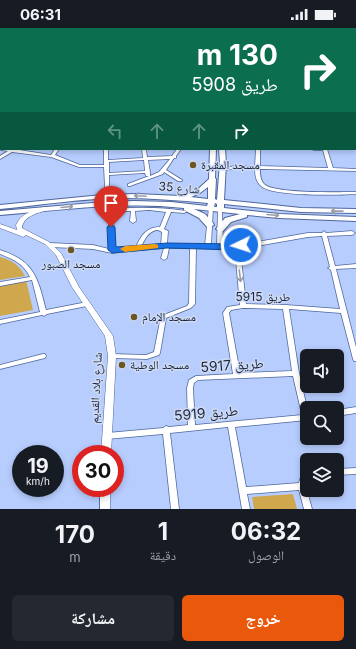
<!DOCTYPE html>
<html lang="ar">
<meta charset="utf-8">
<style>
:root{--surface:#171b24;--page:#242831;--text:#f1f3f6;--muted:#9ea1a6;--accent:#ea580c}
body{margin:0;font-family:Inter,"Noto Naskh Arabic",sans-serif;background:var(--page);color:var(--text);direction:rtl;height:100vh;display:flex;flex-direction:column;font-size:15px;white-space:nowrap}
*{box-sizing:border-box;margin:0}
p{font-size:13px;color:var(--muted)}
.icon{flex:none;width:22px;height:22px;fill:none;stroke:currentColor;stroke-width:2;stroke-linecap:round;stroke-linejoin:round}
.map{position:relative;height:481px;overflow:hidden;direction:ltr}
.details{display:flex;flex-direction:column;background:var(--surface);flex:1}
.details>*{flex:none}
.banner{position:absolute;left:0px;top:0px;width:356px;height:122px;box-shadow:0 2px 6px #0003;direction:rtl;background:#0b6e4f;color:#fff;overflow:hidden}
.fabs{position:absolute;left:300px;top:321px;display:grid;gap:8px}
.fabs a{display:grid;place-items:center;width:44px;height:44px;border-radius:6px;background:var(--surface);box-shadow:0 2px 6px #0003;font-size:20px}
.speed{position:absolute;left:12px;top:417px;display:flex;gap:8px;font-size:20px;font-weight:700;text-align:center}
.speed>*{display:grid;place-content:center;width:52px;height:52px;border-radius:50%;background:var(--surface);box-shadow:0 2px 6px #0003;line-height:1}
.speed small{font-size:10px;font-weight:400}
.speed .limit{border:6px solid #d22;background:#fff;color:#111}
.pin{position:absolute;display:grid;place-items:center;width:34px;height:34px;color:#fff;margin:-41px -17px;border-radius:50% 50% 50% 0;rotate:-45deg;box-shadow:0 0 4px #0007}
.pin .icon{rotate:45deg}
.me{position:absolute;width:44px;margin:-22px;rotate:266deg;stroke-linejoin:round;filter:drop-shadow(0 0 3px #0008)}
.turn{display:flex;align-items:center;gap:14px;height:84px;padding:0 12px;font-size:18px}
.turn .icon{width:52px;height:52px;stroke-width:2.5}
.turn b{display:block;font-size:28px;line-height:34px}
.lanes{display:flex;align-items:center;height:38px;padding:0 12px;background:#0003;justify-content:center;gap:20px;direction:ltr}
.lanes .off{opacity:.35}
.eta{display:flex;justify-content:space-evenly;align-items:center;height:68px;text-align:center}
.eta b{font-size:24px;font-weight:700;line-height:28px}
.button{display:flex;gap:8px;margin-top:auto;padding:8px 12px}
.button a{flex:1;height:46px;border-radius:6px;background:var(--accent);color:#fff;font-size:16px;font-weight:700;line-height:46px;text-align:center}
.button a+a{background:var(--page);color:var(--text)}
.status{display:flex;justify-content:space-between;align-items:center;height:28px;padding:0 20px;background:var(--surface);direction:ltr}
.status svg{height:11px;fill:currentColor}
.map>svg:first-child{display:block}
.built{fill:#a8c1f7}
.green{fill:#cfa84e}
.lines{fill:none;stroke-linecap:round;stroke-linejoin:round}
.minor-casing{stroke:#4f679e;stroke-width:1.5}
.tertiary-casing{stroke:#4f679e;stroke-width:1}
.secondary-casing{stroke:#4f679e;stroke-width:2}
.minor{fill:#fff;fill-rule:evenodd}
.tertiary{fill:#fff;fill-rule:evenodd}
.secondary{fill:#fff;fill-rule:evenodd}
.oneway{stroke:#999da8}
.route{fill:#1a73e8;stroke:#114b97}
.slow{fill:#f59e0b}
.poi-dot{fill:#6c5625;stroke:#cedaf3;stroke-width:1.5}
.labels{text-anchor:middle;stroke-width:3;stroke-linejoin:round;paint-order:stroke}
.poi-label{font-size:12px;fill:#1c263e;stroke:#cedaf3;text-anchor:start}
.street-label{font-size:12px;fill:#1c263e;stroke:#cedaf3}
.near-street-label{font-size:14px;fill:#1c263e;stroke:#cedaf3}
</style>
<div class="status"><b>06:31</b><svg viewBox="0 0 49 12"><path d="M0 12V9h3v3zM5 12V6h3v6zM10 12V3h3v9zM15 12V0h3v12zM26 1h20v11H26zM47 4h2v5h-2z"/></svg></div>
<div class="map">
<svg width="356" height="481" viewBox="0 0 356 481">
<rect width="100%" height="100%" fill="#b6cdfe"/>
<path class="built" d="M0,0h203l-202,1 -1,20z"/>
<g class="green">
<path d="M0,229c12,3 19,8 25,19l-25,4z"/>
<path d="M26,252l7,30 -33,6v-31z"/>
<path d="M293,466l4,15h-43l-2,-12z"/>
</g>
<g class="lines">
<g class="minor-casing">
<g id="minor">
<rect x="355" y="9" width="1" height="2"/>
<rect x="355" y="30" width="1" height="2"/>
<rect x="355" y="76" width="1" height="2"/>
<path d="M1,121h12l38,6 4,-6h4l-4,6 25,10h24v-16h4v11l35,-2 -1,-9h4l1,8 25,-1 5,-7h4l-5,7v2h-2l-8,12 16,10v1h-4l-14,-9 -1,2 -33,12h-2v-2l21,-8h-3l-1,-3 -36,2v12l-2,1 -2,-1 -1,-20h-25l-28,-10 -39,-5 -12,7v-3l8,-5 -7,-1zM170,131l-11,13 -9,4v-4l-2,-12zM144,132l1,11 -36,2v-11z"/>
<path d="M256,121h4v17l68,2 -5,-18h-9l-2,-1h15l6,19 23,1v2l-96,-2c0,4 0,11 4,15 10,10 76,8 92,8v2c-18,1 -83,3 -95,-8 -5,-4 -6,-11 -6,-17l-20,-1 -12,3 -2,-1v-1l14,-3h20z"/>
<path d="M209,179h4v1l-2,37h6l1,-36 2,-1 2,1 1,36h17l68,-12h14l2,-2 2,2 26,-2 3,2 -3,2 -25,1 8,30 21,-2v4l-20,1 20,78v14h-2l-1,-2 -12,-46 -52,-4 10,64 8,35v12l-72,7 11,60 53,-4c1,-5 3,-9 8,-10v18l5,18h-8l-5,-19 -52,4 3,15h-8l-14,-82 -58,6 9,76h-8l-8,-75 -56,5 -3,-1 -1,-2 1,-2 3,-1 56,-5 3,-2 3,1 19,-2 -1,-37 2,-8 7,-4 37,-2 -10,-61 4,-6 13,-2 -5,-56 -39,-1 -1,56 -4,4 -25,10 -6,35 -1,2 -12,4 -35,-1h-2l-1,-2 1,-2h2l34,1 8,-3 7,-36 26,-10 2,-3 1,-55h-21l-2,10 -3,2 -3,-2 3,-10 -52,5 -19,-4 -43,-2 -3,-2 3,-2 43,2 16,4v-34l2,-1 2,1 2,34 21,-2c5,-11 10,-20 24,-20l6,-15 -17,-2 -14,1 1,10 -3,2 -3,-2 1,-10h-32l-2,-1 2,-1c29,-1 58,-3 87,2v1l-2,1 -13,-1 -7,17 4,2 -1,13 38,1zM156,202h2l4,2 -1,13 -20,2c4,-8 6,-14 15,-17zM322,208l8,31 -2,1 3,2 9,39 -54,-4 -40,-1 -6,-55 68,-12zM243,280l40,1 9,62 -52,2 -11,-60 2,-3zM293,348l9,39 -107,10 -2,-37 1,-5 4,-3z"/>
<path d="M0,222c35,11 38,29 46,60l41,-8 3,2 -3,2 -40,8 -3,2 -2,-1 -42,9v-4l40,-8 -8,-32 -32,6v-4l30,-5c-6,-13 -17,-18 -30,-23z"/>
<path d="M43,326h2l1,2 -1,2 -45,11v-4z"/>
<path d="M356,379v6l-19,3v-6z"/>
<path d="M356,440v6l-19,1v-6z"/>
</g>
</g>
<g class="tertiary-casing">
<g id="tertiary">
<rect x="205" y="0" width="4" height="1"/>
<rect x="0" y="21" width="1" height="2"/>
<rect x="0" y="68" width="1" height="2"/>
<path d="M45,179l3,2 -1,1c-9,3 -24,6 -25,18l27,14 12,11 18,34 34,49 3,20 -5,98h-10l7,-98 -3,-20 -33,-49 -16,-32 -11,-11 -19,-9 -3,2 -2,-1 -21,-8v-4l17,6 -1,-5c5,-12 18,-15 29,-18z"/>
<rect x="100" y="460" width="10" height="21"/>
</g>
</g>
<g class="secondary-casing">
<g id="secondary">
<path d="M251,0h5l-5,1z"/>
<path d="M259,0h5l-5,1z"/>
<path d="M210,121h6l-1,29 1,1 -1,20 2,1 3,-37 -1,-14h6l1,14 -2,37 77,8 55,1v4l-55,-1 -77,-8v4l55,6 77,3v4l-77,-3 -32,-3v2l-16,5 -8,9h-3l-4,-2 9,-11 15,-4 -46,-5 11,5 8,9 1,2 -4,2h-3l-8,-9 -15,-8v-2c-61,-7 -123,2 -184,7v-4l104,-9 30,-1 37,1 36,4 1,-3c-30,-3 -59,-5 -89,-5 -40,1 -79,7 -119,11v-4l102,-10 34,-1 45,2 15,-5 13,-12zM208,159v12l-17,-2 9,-4zM215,175l2,1v3h-3z"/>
</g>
</g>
<use href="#minor" class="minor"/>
<use href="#tertiary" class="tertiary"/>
<use href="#secondary" class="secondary"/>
</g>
<defs><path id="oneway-shaft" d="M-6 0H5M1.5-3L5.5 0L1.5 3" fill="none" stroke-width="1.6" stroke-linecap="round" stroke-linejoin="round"/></defs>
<g class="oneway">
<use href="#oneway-shaft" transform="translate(140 168) rotate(-177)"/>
<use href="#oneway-shaft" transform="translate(67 179) rotate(-5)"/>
<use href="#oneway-shaft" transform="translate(337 183) rotate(-179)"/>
<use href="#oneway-shaft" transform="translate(273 187) rotate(5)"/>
<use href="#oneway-shaft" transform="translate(240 248) rotate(83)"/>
</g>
<path class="route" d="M111,196l4,3 1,20 51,-4 68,1 6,-2 5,3 -10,5 -69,-2 -55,5 -4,-3 -1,-23z"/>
<path class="slow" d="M155,216l3,1v3l-33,4 -5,-3 5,-3z"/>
<g class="poi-dot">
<circle cx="193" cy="137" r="4"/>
<circle cx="71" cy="222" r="4"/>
<circle cx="134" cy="289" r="4"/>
<circle cx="122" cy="337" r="4"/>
</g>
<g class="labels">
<g class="poi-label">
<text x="201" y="141">مسجد المقبرة</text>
<text x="71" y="240" text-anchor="middle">مسجد الصبور</text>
<text x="142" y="293">مسجد الإمام</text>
<text x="130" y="341">مسجد الوطية</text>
</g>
<g class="street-label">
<text transform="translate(179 160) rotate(5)" y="4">شارع 35</text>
<text x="263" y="273">طريق 5915</text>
<text transform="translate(96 360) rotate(-87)" y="4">شارع بلاد القديم</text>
</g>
<g class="near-street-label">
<text transform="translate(232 337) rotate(-4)" y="5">طريق 5917</text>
<text transform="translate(206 385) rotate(-5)" y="5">طريق 5919</text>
</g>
</g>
</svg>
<div class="fabs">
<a><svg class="icon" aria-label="sound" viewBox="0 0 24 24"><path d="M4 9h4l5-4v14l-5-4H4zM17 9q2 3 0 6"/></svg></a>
<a><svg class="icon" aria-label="search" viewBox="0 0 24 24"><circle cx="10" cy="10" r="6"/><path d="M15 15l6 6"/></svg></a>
<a><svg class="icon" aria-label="layers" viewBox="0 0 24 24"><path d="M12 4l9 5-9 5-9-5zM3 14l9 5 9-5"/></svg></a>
</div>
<div class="speed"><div>19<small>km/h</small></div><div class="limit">30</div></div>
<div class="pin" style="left:111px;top:199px;background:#d93025"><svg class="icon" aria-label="arrive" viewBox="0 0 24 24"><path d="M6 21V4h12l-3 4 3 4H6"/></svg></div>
<svg class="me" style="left:241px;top:217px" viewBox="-20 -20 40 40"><circle r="17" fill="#1a73e8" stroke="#fff" stroke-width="3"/><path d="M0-11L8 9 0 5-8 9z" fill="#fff"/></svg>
<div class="banner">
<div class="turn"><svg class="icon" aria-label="right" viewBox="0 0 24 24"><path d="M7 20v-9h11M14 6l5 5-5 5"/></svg><div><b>130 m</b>طريق 5908</div></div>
<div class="lanes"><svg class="icon off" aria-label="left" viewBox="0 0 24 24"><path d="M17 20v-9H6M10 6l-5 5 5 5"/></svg><svg class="icon off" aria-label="ahead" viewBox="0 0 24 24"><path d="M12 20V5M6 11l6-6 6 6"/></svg><svg class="icon off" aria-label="ahead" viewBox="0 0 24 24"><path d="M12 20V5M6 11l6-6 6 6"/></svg><svg class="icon" aria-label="right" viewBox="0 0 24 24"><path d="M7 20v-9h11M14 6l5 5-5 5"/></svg></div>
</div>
</div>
<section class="details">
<div class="eta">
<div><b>06:32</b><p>الوصول</p></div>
<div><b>1</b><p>دقيقة</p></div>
<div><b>170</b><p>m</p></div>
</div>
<div class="button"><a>خروج</a><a>مشاركة</a></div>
</section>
